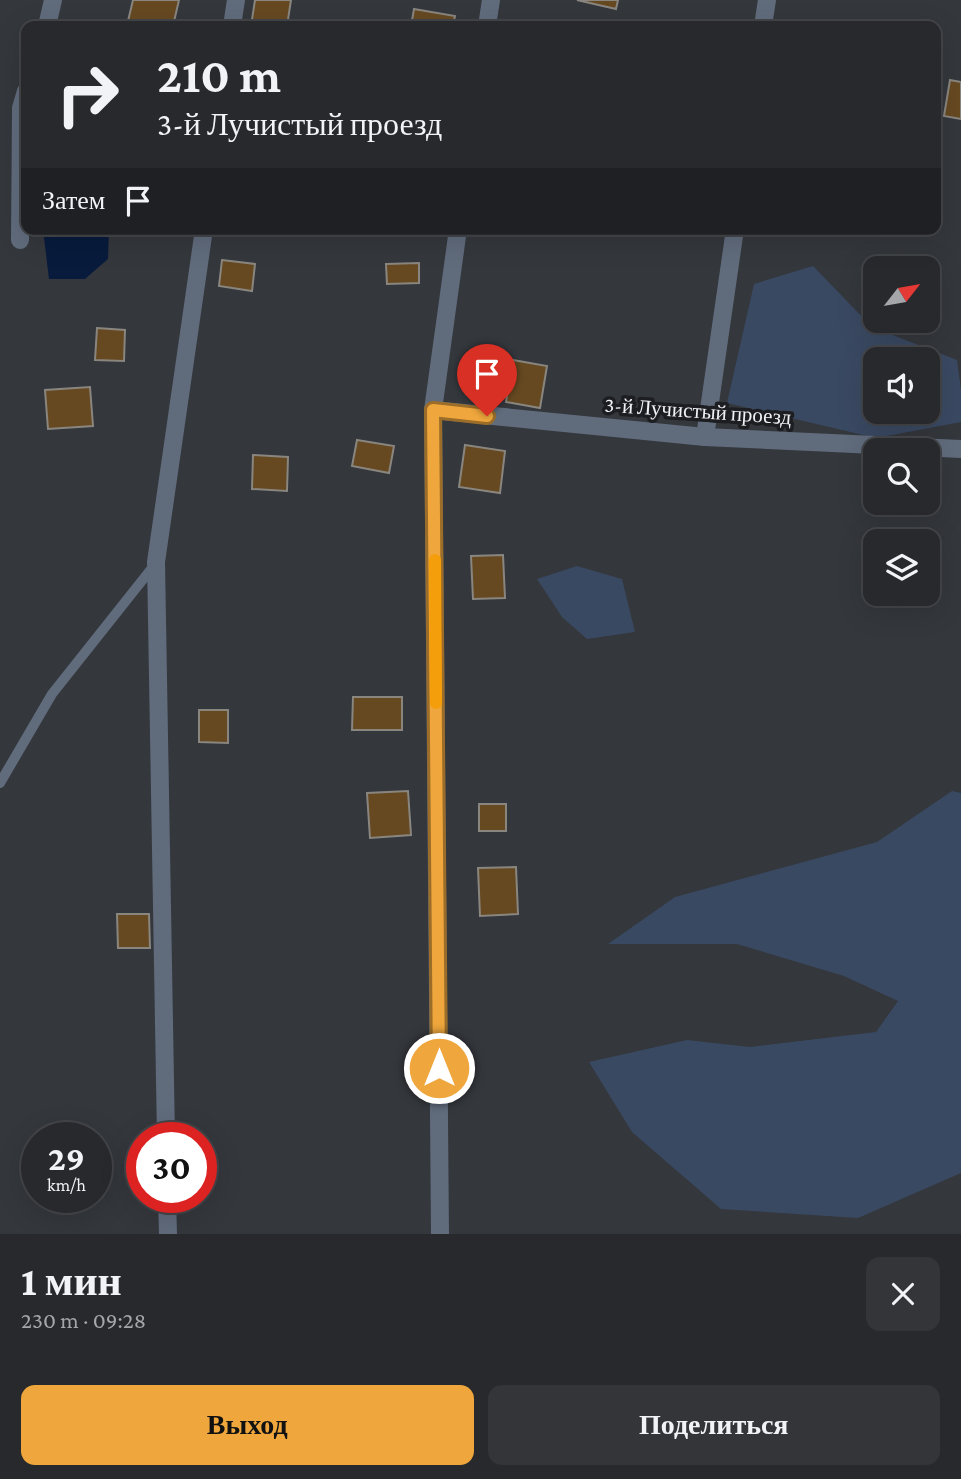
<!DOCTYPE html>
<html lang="ru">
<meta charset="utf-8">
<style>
:root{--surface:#27292d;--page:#333539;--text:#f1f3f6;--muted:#a4a6aa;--line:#434549;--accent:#efa73d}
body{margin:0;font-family:"Crimson Pro",serif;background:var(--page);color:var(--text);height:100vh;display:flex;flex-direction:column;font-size:26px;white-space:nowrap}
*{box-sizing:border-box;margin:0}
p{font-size:23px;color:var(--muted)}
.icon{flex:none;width:38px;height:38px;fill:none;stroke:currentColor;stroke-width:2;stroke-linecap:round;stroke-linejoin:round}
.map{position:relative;height:1234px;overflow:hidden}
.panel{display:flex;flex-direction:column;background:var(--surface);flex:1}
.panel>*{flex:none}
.banner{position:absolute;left:21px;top:21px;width:920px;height:214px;border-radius:14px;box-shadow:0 7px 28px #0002,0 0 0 2px var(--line);background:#27292d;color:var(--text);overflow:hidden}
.needle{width:46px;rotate:59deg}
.tools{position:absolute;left:863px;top:256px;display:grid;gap:14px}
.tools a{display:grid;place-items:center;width:77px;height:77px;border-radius:14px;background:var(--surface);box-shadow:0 7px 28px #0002,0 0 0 2px var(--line);font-size:35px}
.speed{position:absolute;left:21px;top:1122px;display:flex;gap:14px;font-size:35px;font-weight:700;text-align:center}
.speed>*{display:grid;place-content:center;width:91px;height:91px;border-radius:50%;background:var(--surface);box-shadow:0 7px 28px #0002,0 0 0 2px var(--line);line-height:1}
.speed small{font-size:18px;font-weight:400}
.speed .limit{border:10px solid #d22;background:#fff;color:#111}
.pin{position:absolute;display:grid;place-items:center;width:60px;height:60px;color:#fff;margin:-72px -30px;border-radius:50% 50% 50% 0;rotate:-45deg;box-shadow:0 0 7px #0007}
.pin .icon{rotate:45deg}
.me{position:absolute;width:77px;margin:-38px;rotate:0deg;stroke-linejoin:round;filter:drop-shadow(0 0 5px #0008)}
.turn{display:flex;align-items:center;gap:24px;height:147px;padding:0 21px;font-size:32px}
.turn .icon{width:91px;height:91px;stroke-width:2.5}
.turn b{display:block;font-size:49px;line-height:60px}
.then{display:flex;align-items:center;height:66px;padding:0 21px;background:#0003;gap:14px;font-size:26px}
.round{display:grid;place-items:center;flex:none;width:74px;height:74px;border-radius:14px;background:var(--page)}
.headline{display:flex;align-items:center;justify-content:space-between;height:119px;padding:0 21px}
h1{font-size:42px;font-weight:700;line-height:52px}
.cta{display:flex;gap:14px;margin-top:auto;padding:14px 21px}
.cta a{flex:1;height:80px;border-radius:14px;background:var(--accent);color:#111;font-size:28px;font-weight:700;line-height:80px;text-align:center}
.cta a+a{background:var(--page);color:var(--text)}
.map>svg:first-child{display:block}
.green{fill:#3a4962;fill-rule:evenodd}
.water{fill:#081b3c}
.building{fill:#664921;stroke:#89857f;stroke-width:2}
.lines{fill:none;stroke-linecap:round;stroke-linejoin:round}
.lane{stroke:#606b7c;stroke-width:10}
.street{stroke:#606b7c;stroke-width:18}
.route-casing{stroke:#9b6d28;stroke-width:18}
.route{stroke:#efa73d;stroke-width:12}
.slow{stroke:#f59e0b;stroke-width:12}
.labels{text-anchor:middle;stroke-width:7;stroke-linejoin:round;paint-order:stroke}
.street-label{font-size:21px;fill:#f0f2f6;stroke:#1d1e21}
</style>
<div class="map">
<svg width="961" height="1234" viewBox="0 0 961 1234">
<rect width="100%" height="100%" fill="#34373c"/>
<g class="green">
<path d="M813,266l59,61 85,33 4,30v32l-85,16 -149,-35 27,-119zM875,359h53v52h-53z"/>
<path d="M577,566l45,13 13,53 -48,7 -25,-22 -25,-38z"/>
<path d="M952,791l9,2v380l-103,45 -137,-9 -89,-77 -43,-70 98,-22 63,7 126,-15 22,-31 -54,-25 -107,-32h-129l67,-47 202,-55z"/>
</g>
<path class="water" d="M43,229h66l-1,30 -23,20h-36z"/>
<g class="building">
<path d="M133,0h46l-6,26h-23l-22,-5z"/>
<path d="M255,0h36l-4,26h-36z"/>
<path d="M577,0h41l-2,9z"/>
<path d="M414,9l41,7 -2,10h-42z"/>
<path d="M950,80l11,2v37l-17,-3z"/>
<path d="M222,260l33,4 -3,27 -33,-5z"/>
<path d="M419,263v20l-32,1 -1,-20z"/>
<path d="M97,328l28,2 -1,31 -29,-1z"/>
<path d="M513,360l34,6 -7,42 -34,-6z"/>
<path d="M90,387l3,39 -45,3 -3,-39z"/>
<path d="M357,440l37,6 -5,27 -37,-7z"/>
<path d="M465,445l40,6 -5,42 -41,-6z"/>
<path d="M253,455l35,2 -1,34 -35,-2z"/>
<path d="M503,555l2,43 -32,1 -2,-43z"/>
<path d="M353,697h49v33h-50z"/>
<path d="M199,710h29v33l-29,-1z"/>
<path d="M408,791l3,44 -41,3 -3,-45z"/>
<rect x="479" y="804" width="27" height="27"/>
<path d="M516,867l2,47 -38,2 -2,-48z"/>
<path d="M117,914h32l1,34h-32z"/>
</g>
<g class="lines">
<path class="lane" d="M0,783l52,-89 104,-131"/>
<g class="street">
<path d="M47,26l6,-26"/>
<path d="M232,26l4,-26"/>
<path d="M487,26l4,-26"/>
<path d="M763,26l4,-26"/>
<path d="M20,240l1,-132 5,-17"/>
<path d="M433,410l272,27 256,12"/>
<path d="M705,437l30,-208"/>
<path d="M166,1138l-10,-576 48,-333"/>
<path d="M167,1197l1,37"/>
<path d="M440,1234l-7,-824 25,-181"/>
</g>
</g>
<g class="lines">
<g class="route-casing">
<path id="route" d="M439,1068l-6,-658 54,6"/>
</g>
<use href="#route" class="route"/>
<path class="slow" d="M435,560l1,143"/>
</g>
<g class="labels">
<g class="street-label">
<text transform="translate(698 411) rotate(4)" y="7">3-й Лучистый проезд</text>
</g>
</g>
</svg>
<div class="tools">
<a><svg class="needle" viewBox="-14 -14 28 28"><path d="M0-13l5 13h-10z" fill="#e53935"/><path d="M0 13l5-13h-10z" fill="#a4a6aa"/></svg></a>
<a><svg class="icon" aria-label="sound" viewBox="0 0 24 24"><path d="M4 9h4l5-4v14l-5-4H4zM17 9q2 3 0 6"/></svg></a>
<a><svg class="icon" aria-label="search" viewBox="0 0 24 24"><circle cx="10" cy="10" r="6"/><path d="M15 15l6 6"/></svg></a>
<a><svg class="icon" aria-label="layers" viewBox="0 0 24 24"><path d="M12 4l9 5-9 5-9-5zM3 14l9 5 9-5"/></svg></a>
</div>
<div class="speed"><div>29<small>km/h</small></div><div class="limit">30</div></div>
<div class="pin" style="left:487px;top:416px;background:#d93025"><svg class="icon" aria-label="arrive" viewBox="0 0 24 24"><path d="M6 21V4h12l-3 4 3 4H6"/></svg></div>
<svg class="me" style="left:439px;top:1068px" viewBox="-20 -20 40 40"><circle r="17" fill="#efa73d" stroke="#fff" stroke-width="3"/><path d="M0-11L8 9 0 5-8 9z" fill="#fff"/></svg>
<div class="banner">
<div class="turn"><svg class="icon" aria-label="right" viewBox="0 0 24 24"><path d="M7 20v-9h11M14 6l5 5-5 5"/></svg><div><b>210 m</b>3-й Лучистый проезд</div></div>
<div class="then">Затем<svg class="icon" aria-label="arrive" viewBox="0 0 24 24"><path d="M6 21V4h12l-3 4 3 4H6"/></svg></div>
</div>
</div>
<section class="panel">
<div class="headline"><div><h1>1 мин</h1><p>230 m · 09:28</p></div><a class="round"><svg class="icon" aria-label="close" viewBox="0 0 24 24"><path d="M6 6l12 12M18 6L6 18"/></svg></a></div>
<div class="cta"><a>Выход</a><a>Поделиться</a></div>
</section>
